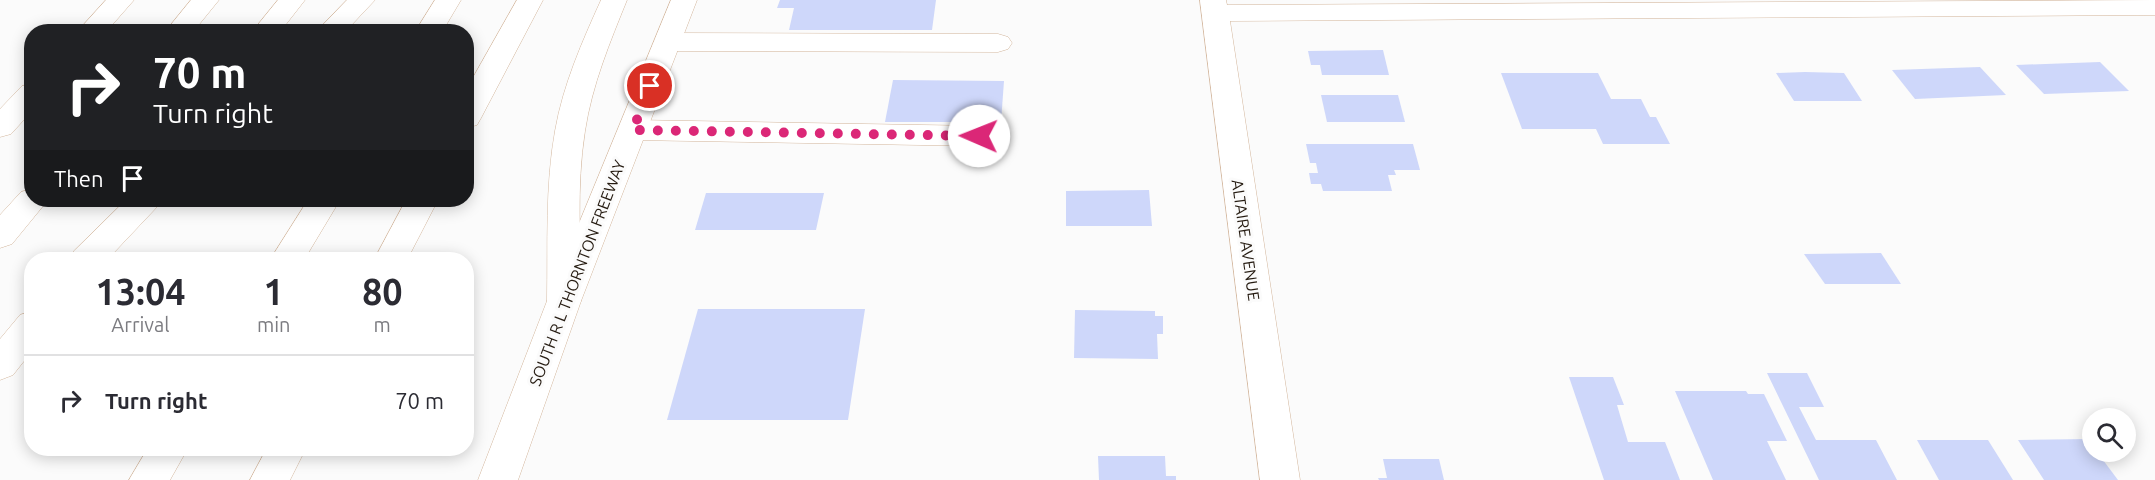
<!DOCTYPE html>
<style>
:root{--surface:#fff;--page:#f2f2f3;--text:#2b2b33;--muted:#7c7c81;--line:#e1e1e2}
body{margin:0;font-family:Ubuntu,sans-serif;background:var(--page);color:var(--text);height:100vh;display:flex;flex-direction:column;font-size:22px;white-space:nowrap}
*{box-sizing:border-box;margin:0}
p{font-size:20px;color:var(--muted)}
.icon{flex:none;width:33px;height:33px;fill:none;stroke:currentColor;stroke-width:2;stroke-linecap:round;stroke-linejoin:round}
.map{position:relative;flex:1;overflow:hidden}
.panel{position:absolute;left:24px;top:252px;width:450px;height:204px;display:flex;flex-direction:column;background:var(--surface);border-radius:24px;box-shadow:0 3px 15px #0003}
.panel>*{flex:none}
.hud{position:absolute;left:24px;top:24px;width:450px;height:183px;border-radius:24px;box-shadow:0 3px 15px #0003;background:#202124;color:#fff;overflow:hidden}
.tools{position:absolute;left:2082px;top:408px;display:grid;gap:12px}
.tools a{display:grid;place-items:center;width:54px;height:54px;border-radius:50%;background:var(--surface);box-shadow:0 3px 15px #0003;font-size:30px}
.pin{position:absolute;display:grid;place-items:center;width:51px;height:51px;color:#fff;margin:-26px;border:3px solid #fff;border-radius:50%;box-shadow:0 2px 6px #0007}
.me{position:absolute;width:66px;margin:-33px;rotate:271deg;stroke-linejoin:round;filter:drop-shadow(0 0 4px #0008)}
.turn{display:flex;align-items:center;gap:21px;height:126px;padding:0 30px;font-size:27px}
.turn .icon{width:78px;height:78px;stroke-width:2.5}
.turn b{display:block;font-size:42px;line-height:51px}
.then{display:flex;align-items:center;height:57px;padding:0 30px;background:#0003;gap:12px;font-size:22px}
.eta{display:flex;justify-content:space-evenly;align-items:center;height:102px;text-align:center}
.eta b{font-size:36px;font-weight:600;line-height:42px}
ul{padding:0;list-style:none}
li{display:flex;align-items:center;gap:18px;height:90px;padding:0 30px;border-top:2px solid var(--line)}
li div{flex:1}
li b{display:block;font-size:22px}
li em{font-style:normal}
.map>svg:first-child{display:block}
.building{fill:#ced7fa}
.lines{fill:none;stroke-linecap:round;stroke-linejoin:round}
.minor-casing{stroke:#d3b69c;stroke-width:1}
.major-casing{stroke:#d3b69c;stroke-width:1}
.highway-casing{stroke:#d3b69c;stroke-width:1}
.minor{fill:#fff;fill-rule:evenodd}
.major{fill:#fff;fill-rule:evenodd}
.highway{fill:#fff;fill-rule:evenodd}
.route{stroke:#db2777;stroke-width:10;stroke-dasharray:0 18}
.labels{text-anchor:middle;stroke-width:6;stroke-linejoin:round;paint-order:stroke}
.street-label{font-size:16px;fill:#251b11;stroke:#fbfbfb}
</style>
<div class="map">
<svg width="2155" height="480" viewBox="0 0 2155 480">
<rect width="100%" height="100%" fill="#fbfbfb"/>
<g class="building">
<path d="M780,0h156l-4,30h-143l5,-22h-17z"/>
<path d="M1383,50l6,25h-67l-2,-10h-9l-3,-14z"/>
<path d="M2100,62l29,29 -85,3 -28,-29z"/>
<path d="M1980,67l26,28 -91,4 -23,-29z"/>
<path d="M1805,72l39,1 18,28h-68l-18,-28z"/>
<path d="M1501,73h97l13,26h30l9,18h6l14,27h-67l-7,-15h-74z"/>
<path d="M893,80l111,1 -3,41h-116z"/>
<path d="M1321,95h77l7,27h-78z"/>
<path d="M1306,144h107l7,26h-26l2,5h-8l4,16h-69l-2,-7h-10l-2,-11h9l-2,-10h-6z"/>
<path d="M1149,190l3,36h-86v-35z"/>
<path d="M706,193h118l-8,37h-121z"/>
<path d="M1881,253l20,31h-76l-21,-30z"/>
<path d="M698,309h167l-17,111h-181z"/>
<path d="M1075,310l80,1v5h8v18h-6l1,25 -84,-1z"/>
<path d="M1767,373h40l17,34h-25l17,33h60l21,40h-78z"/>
<path d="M1569,377h44l11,28h-7l11,37h37l15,38h-76z"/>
<path d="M1675,391h71l2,3h16l23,47h-20l19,39h-73z"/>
<path d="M2089,439l3,5v8h5l21,28h-74l-26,-40z"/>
<path d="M1917,440h71l25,40h-74z"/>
<path d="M1098,456h67l1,20h10v4h-77z"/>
<path d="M1383,459h56l5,21h-65l-1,-2h9z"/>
</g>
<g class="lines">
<g class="minor-casing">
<g id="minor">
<path d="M106,0h28l-28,32h-29z"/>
<path d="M191,0h28l-26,32h-28z"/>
<path d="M1200,0h26l1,5 928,-5v15l-925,6 70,459h-40z"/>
<path d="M668,33l330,1 10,3 4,6 -4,6 -10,3 -330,-1 -10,-3 -4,-6 4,-6z"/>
<path d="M32,84v27l-21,23 -11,3v-28l22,-23z"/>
<path d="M633,120l346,6 11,3 4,7 -4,7 -11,3 -346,-6 -11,-3 -4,-7 4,-7z"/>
<path d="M32,189v11h16l-36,44 -12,4v-33l21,-23z"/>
</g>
</g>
<g class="major-casing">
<g id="major">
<path d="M278,0h27l-25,32h-28z"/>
<path d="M671,0h26l-116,301 -63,179h-40l69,-179z"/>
<path d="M32,311v40l-19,24 -13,5v-41l20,-24z"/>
</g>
</g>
<g class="highway-casing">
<g id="highway">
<path d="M347,0h28l-30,32h-29z"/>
<path d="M435,0h26l-19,32h-27z"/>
<path d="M517,0h26l-62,118 -4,7 -11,3v-38z"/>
<path d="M601,0h26c-17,42 -35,85 -42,131 -9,56 -4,114 -4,170l-5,9 -12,4 -12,-4 -5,-9c1,-57 -2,-115 8,-170 8,-46 27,-89 46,-131z"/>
<path d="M126,200h35l-5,8 -49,52h-37l4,-9z"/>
<path d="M308,200h32l-36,60h-34z"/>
<path d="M406,200h32l-31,60h-33z"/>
<path d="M148,448h40l-18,32h-41z"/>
<path d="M267,448h39l-16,32h-40z"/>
</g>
</g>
<use href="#minor" class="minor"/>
<use href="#major" class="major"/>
<use href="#highway" class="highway"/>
</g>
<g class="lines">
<path class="route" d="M650,86l-17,44 346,6"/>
</g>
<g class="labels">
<g class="street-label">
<text transform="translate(1246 240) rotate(82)" y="6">ALTAIRE AVENUE</text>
<text transform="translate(577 273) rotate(-69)" y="6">SOUTH R L THORNTON FREEWAY</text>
</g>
</g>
</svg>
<div class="tools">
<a><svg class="icon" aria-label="search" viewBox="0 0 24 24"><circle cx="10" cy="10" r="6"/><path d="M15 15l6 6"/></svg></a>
</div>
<div class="pin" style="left:650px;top:86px;background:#d93025"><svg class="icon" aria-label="arrive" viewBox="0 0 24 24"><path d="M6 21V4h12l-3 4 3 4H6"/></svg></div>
<svg class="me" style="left:979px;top:136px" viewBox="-20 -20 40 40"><circle r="19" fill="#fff"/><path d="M0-13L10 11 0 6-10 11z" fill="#db2777"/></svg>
<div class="hud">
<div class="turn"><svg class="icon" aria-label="right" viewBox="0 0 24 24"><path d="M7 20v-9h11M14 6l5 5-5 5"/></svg><div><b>70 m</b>Turn right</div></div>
<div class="then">Then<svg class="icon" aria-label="arrive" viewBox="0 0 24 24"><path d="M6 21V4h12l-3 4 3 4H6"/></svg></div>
</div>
<section class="panel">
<div class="eta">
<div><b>13:04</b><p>Arrival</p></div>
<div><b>1</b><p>min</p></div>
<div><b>80</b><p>m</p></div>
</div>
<ul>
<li><svg class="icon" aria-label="right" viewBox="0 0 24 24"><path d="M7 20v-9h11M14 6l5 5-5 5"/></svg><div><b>Turn right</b></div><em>70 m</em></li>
</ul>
</section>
</div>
